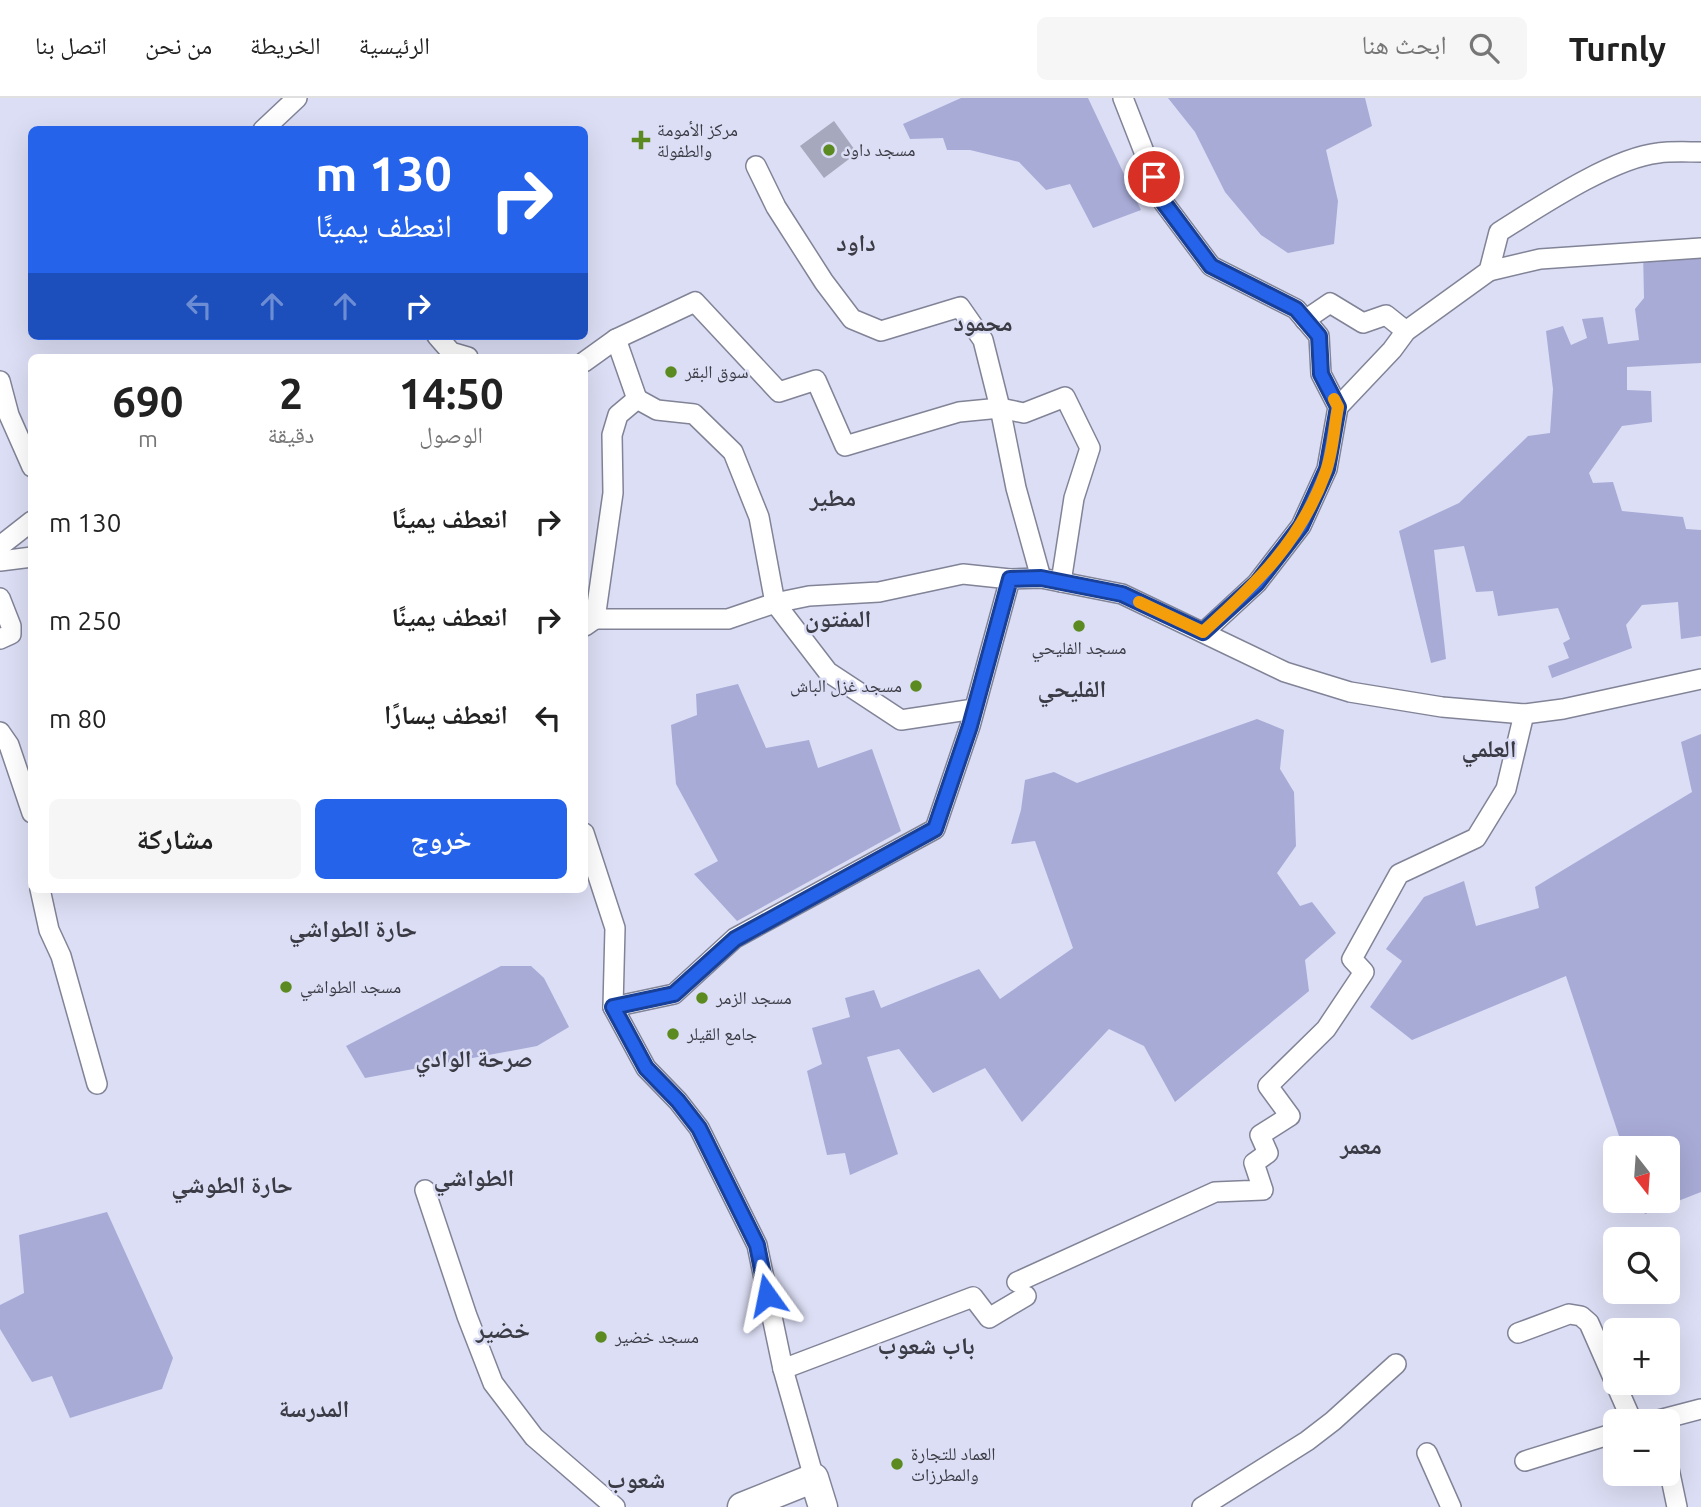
<!DOCTYPE html>
<html lang="ar">
<meta charset="utf-8">
<style>
:root{--surface:#fff;--page:#f6f6f6;--text:#222;--muted:#767676;--line:#e0e0e0;--accent:#2563eb}
body{margin:0;font-family:Ubuntu,"Noto Naskh Arabic",sans-serif;background:var(--page);color:var(--text);direction:rtl;height:100vh;display:flex;flex-direction:column;font-size:26px;white-space:nowrap}
*{box-sizing:border-box;margin:0}
p{font-size:23px;color:var(--muted)}
.icon{flex:none;width:38px;height:38px;fill:none;stroke:currentColor;stroke-width:2;stroke-linecap:round;stroke-linejoin:round}
.map{position:relative;flex:1;overflow:hidden;direction:ltr}
.side{position:absolute;left:28px;top:256px;width:560px;height:539px;display:flex;flex-direction:column;background:var(--surface);border-radius:10px;box-shadow:0 7px 28px #0002;direction:rtl}
.side>*{flex:none}
.guide{position:absolute;left:28px;top:28px;width:560px;height:214px;border-radius:10px;box-shadow:0 7px 28px #0002;direction:rtl;background:#2563eb;color:#fff;overflow:hidden}
.needle{width:46px;rotate:163deg}
.buttons{position:absolute;left:1603px;top:1038px;display:grid;gap:14px}
.buttons a{display:grid;place-items:center;width:77px;height:77px;border-radius:10px;background:var(--surface);box-shadow:0 7px 28px #0002;font-size:35px}
.pin{position:absolute;display:grid;place-items:center;width:60px;height:60px;color:#fff;margin:-30px;border:4px solid #fff;border-radius:50%;box-shadow:0 2px 7px #0007}
.me{position:absolute;width:77px;margin:-38px;rotate:348deg;stroke-linejoin:round;filter:drop-shadow(0 0 5px #0008)}
.turn{display:flex;align-items:center;gap:24px;height:147px;padding:0 21px;font-size:32px}
.turn .icon{width:91px;height:91px;stroke-width:2.5}
.turn b{display:block;font-size:49px;line-height:60px}
.lanes{display:flex;align-items:center;height:66px;padding:0 21px;background:#0003;justify-content:center;gap:35px;direction:ltr}
.lanes .off{opacity:.35}
.eta{display:flex;justify-content:space-evenly;align-items:center;height:119px;text-align:center}
.eta b{font-size:42px;font-weight:700;line-height:49px}
.button{display:flex;gap:14px;margin-top:auto;padding:14px 21px}
.button a{flex:1;height:80px;border-radius:10px;background:var(--accent);color:#fff;font-size:28px;font-weight:700;line-height:80px;text-align:center}
.button a+a{background:var(--page);color:var(--text)}
ul{padding:0;list-style:none}
li{display:flex;align-items:center;gap:21px;height:98px;padding:0 21px}
li div{flex:1}
li b{display:block;font-size:26px}
li em{font-style:normal}
header{display:flex;align-items:center;gap:42px;box-sizing:border-box;height:98px;padding:0 35px;background:var(--surface);border-bottom:2px solid var(--line)}
header strong{font-size:33px}
nav{display:flex;gap:38px;margin-inline-start:auto;font-size:24px}
.search{width:490px;height:63px;background:var(--page);display:flex;align-items:center;gap:18px;box-sizing:border-box;padding:0 24px;border-radius:10px;color:var(--muted);font-size:26px}
.map>svg:first-child{display:block}
.green{fill:#a8abd6}
.building{fill:#a6a8bd}
.lines{fill:none;stroke-linecap:round;stroke-linejoin:round}
.street-casing{stroke:#818397;stroke-width:22}
.secondary-casing{stroke:#818397;stroke-width:31}
.street{stroke:#fff;stroke-width:19}
.secondary{stroke:#fff;stroke-width:28}
.route-casing{stroke:#184099;stroke-width:18}
.route{stroke:#2563eb;stroke-width:12}
.slow{stroke:#f59e0b;stroke-width:12}
.poi-dot{fill:#5b8b20;stroke:#dcdef5;stroke-width:2.5}
.labels{text-anchor:middle;stroke-width:5;stroke-linejoin:round;paint-order:stroke}
.poi-label{font-size:18px;fill:#3a3b44;stroke:#dcdef5;text-anchor:start}
.district-label{font-size:24px;font-weight:bold;fill:#3a3b44;stroke:#dcdef5}
</style>
<header>
<strong>Turnly</strong>
<div class="search"><svg class="icon" aria-label="search" viewBox="0 0 24 24"><circle cx="10" cy="10" r="6"/><path d="M15 15l6 6"/></svg>ابحث هنا</div>
<nav><a>الرئيسية</a><a>الخريطة</a><a>من نحن</a><a>اتصل بنا</a></nav>
</header>
<div class="map">
<svg width="1701" height="1409" viewBox="0 0 1701 1409">
<rect width="100%" height="100%" fill="#dcdef5"/>
<g class="green">
<path d="M961,0h127l53,112 -48,18 -23,-44 -24,6 -27,-28 -49,-12h-23l-4,-12 -33,1 -7,-15z"/>
<path d="M1168,0h197l7,28 -46,24 12,51 -4,43 -46,9 -27,-18 -36,-43 -30,-60z"/>
<path d="M1701,152v113l-74,4v23l24,1 1,31 -30,4 -33,47 4,10 20,-1 9,29 61,6 3,12 15,1v106l-20,3 -3,-37 -36,3 -16,20 6,23 -80,30 -4,-12 21,-8 -6,-15 7,-4 -12,-31 -60,8 -5,-25 -17,1 -12,-46 -30,4 12,109 -15,4 -32,-132 60,-28 69,-67 22,-3 3,-44 -7,-58 17,-5 8,19 16,-7 -5,-19 21,-2 5,27 31,-4 -4,-31 9,-11 -1,-47z"/>
<path d="M738,586l28,64 43,-8 9,28 54,-19 29,82 -164,90 -43,-47 24,-13 -42,-77 -5,-59 26,-10 -1,-21z"/>
<path d="M1257,621l27,11 -4,39 14,23 2,54 -19,27 23,33 12,-4 24,31 -31,27 4,31 -134,111 -31,-56 -35,-17 -87,93 -37,-54 -52,25 -34,-44 -32,8 31,97 -48,21 -5,-22 -18,2 -20,-84 15,-7 -10,-36 38,-11 -5,-19 29,-8 7,18 98,-39 21,30 73,-51 -38,-107 -24,3 10,-34 4,-30 29,-8 23,11z"/>
<path d="M1701,636v458l-56,22 -5,-13 28,-1v-52h-45l-57,-172 -154,64 -42,-33 32,-46 -16,-12 38,-52 40,-16 12,45 63,-18 -4,-21 157,-95 -11,-50z"/>
<path d="M501,868h30l13,12 25,49 -32,19 -172,32 -19,-32z"/>
<path d="M107,1114l66,146 -11,31 -92,29 -18,-42 -20,6 -32,-53v-24l24,-12 -5,-58z"/>
</g>
<path class="building" d="M834,23l23,32 -33,25 -24,-32z"/>
<g class="lines">
<g class="street-casing">
<g id="street">
<path d="M1123,0l41,105 47,63 85,43 23,27 2,38 17,33 -11,62 -26,57 -44,57 -53,49"/>
<path d="M263,32l34,-32"/>
<path d="M756,68l20,41 48,75 28,37 29,12 79,-24 23,33 17,68 16,80 25,90"/>
<path d="M1489,173l51,-12 161,-11"/>
<path d="M1305,222l25,-17 33,20 23,-8 20,16"/>
<path d="M437,238l14,16 17,5"/>
<path d="M616,241l79,-37 84,90 37,-12 29,66 114,-34 41,-4 24,5 41,-16 25,51 -16,50 -13,84"/>
<path d="M584,264l32,-23 21,60 -19,16 -6,20 1,58 -18,126 -10,7"/>
<path d="M0,283l9,34 23,52"/>
<path d="M637,301l20,11 37,4 39,38 26,65 16,86 53,69 73,48 73,-11"/>
<path d="M1338,309l54,-57 14,-19 83,-60 10,-39c40,-25 113,-74 159,-79 14,-2 29,-1 43,-1"/>
<path d="M0,448l32,-25"/>
<path d="M0,463l32,-4"/>
<path d="M0,500l11,28v8l-11,5"/>
<path d="M595,521h133l47,-16 34,-7 70,-4 84,-18 47,5 31,-1 81,16 163,78 65,20 92,15 82,7 39,-5 138,-30"/>
<path d="M0,634l9,13 23,68"/>
<path d="M584,735l31,95 -2,79 33,61 32,33 21,27 58,117 26,124 31,109"/>
<path d="M40,791l9,41 12,26 36,128"/>
<path d="M613,909l61,-13 61,-56 200,-109 35,-103 40,-147"/>
<path d="M425,1092l42,126 26,67 41,54 81,70"/>
<path d="M1017,1184l198,-90 48,-2 -9,-27 14,-10 -8,-18 30,-19 -22,-30 58,-57 38,-57 -12,-13 47,-85 77,-36 30,-49 18,-75"/>
<path d="M1518,1235l51,-19 12,2 8,7 43,98"/>
<path d="M783,1271l190,-72 16,21 37,-22"/>
<path d="M1655,1323l46,-12"/>
<path d="M1427,1355l24,54"/>
<path d="M1525,1363l90,-28"/>
<path d="M1668,1366l9,43"/>
<path d="M1202,1409l105,-66 26,-20 63,-57"/>
</g>
</g>
<g class="secondary-casing">
<path id="secondary" d="M742,1409l72,-29 9,29"/>
</g>
<use href="#street" class="street"/>
<use href="#secondary" class="secondary"/>
</g>
<g class="lines">
<g class="route-casing">
<path id="route" d="M767,1197l-10,-50 -58,-117 -21,-27 -32,-33 -33,-61 61,-13 61,-55 200,-110 35,-103 40,-147 31,-1 81,16 81,38 54,-49 44,-57 26,-57 11,-62 -17,-33 -2,-38 -23,-27 -85,-43 -47,-63 -10,-26"/>
</g>
<use href="#route" class="route"/>
<path class="slow" d="M1139,504l64,30c54,-49 98,-91 123,-161 7,-20 8,-44 12,-64l-4,-8"/>
</g>
<g class="poi-dot">
<path d="M637.5 31.5h7v7h7v7h-7v7h-7v-7h-7v-7h7z"/>
<circle cx="829" cy="52" r="7"/>
<circle cx="671" cy="274" r="7"/>
<circle cx="1079" cy="528" r="7"/>
<circle cx="916" cy="588" r="7"/>
<circle cx="286" cy="889" r="7"/>
<circle cx="702" cy="900" r="7"/>
<circle cx="673" cy="936" r="7"/>
<circle cx="601" cy="1239" r="7"/>
<circle cx="897" cy="1366" r="7"/>
</g>
<g class="labels">
<g class="poi-label">
<text x="657" y="38">مركز الأمومة<tspan x="657" dy="21">والطفولة</tspan></text>
<text x="843" y="58">مسجد داود</text>
<text x="685" y="280">سوق البقر</text>
<text x="1079" y="556" text-anchor="middle">مسجد الفليحي</text>
<text x="902" y="594" text-anchor="end">مسجد غزل الباش</text>
<text x="300" y="895">مسجد الطواشي</text>
<text x="716" y="906">مسجد الزمر</text>
<text x="687" y="942">جامع القيلر</text>
<text x="615" y="1245">مسجد خضير</text>
<text x="911" y="1362">العماد للتجارة<tspan x="911" dy="21">والمطرزات</tspan></text>
</g>
<g class="district-label">
<text x="856" y="153">داود</text>
<text x="983" y="233">محمود</text>
<text x="833" y="408">مطير</text>
<text x="838" y="529">المفتون</text>
<text x="1072" y="599">الفليحي</text>
<text x="1489" y="659">العلمي</text>
<text x="353" y="839">حارة الطواشي</text>
<text x="474" y="969">صرحة الوادي</text>
<text x="1361" y="1056">معمر</text>
<text x="474" y="1088">الطواشي</text>
<text x="232" y="1095">حارة الطوشي</text>
<text x="503" y="1240">خضير</text>
<text x="926" y="1256">باب شعوب</text>
<text x="314" y="1319">المدرسة</text>
<text x="636" y="1390">شعوب</text>
</g>
</g>
</svg>
<div class="buttons">
<a><svg class="needle" viewBox="-14 -14 28 28"><path d="M0-13l5 13h-10z" fill="#e53935"/><path d="M0 13l5-13h-10z" fill="#767676"/></svg></a>
<a><svg class="icon" aria-label="search" viewBox="0 0 24 24"><circle cx="10" cy="10" r="6"/><path d="M15 15l6 6"/></svg></a>
<a>+</a>
<a>−</a>
</div>
<div class="pin" style="left:1154px;top:79px;background:#d93025"><svg class="icon" aria-label="arrive" viewBox="0 0 24 24"><path d="M6 21V4h12l-3 4 3 4H6"/></svg></div>
<svg class="me" style="left:767px;top:1197px" viewBox="-20 -20 40 40"><path d="M0-17L14 15 0 8-14 15z" fill="#2563eb" stroke="#fff" stroke-width="4"/></svg>
<div class="guide">
<div class="turn"><svg class="icon" aria-label="right" viewBox="0 0 24 24"><path d="M7 20v-9h11M14 6l5 5-5 5"/></svg><div><b>130 m</b>انعطف يمينًا</div></div>
<div class="lanes"><svg class="icon off" aria-label="left" viewBox="0 0 24 24"><path d="M17 20v-9H6M10 6l-5 5 5 5"/></svg><svg class="icon off" aria-label="ahead" viewBox="0 0 24 24"><path d="M12 20V5M6 11l6-6 6 6"/></svg><svg class="icon off" aria-label="ahead" viewBox="0 0 24 24"><path d="M12 20V5M6 11l6-6 6 6"/></svg><svg class="icon" aria-label="right" viewBox="0 0 24 24"><path d="M7 20v-9h11M14 6l5 5-5 5"/></svg></div>
</div>
<section class="side">
<div class="eta">
<div><b>14:50</b><p>الوصول</p></div>
<div><b>2</b><p>دقيقة</p></div>
<div><b>690</b><p>m</p></div>
</div>
<ul>
<li><svg class="icon" aria-label="right" viewBox="0 0 24 24"><path d="M7 20v-9h11M14 6l5 5-5 5"/></svg><div><b>انعطف يمينًا</b></div><em>130 m</em></li>
<li><svg class="icon" aria-label="right" viewBox="0 0 24 24"><path d="M7 20v-9h11M14 6l5 5-5 5"/></svg><div><b>انعطف يمينًا</b></div><em>250 m</em></li>
<li><svg class="icon" aria-label="left" viewBox="0 0 24 24"><path d="M17 20v-9H6M10 6l-5 5 5 5"/></svg><div><b>انعطف يسارًا</b></div><em>80 m</em></li>
</ul>
<div class="button"><a>خروج</a><a>مشاركة</a></div>
</section>
</div>
